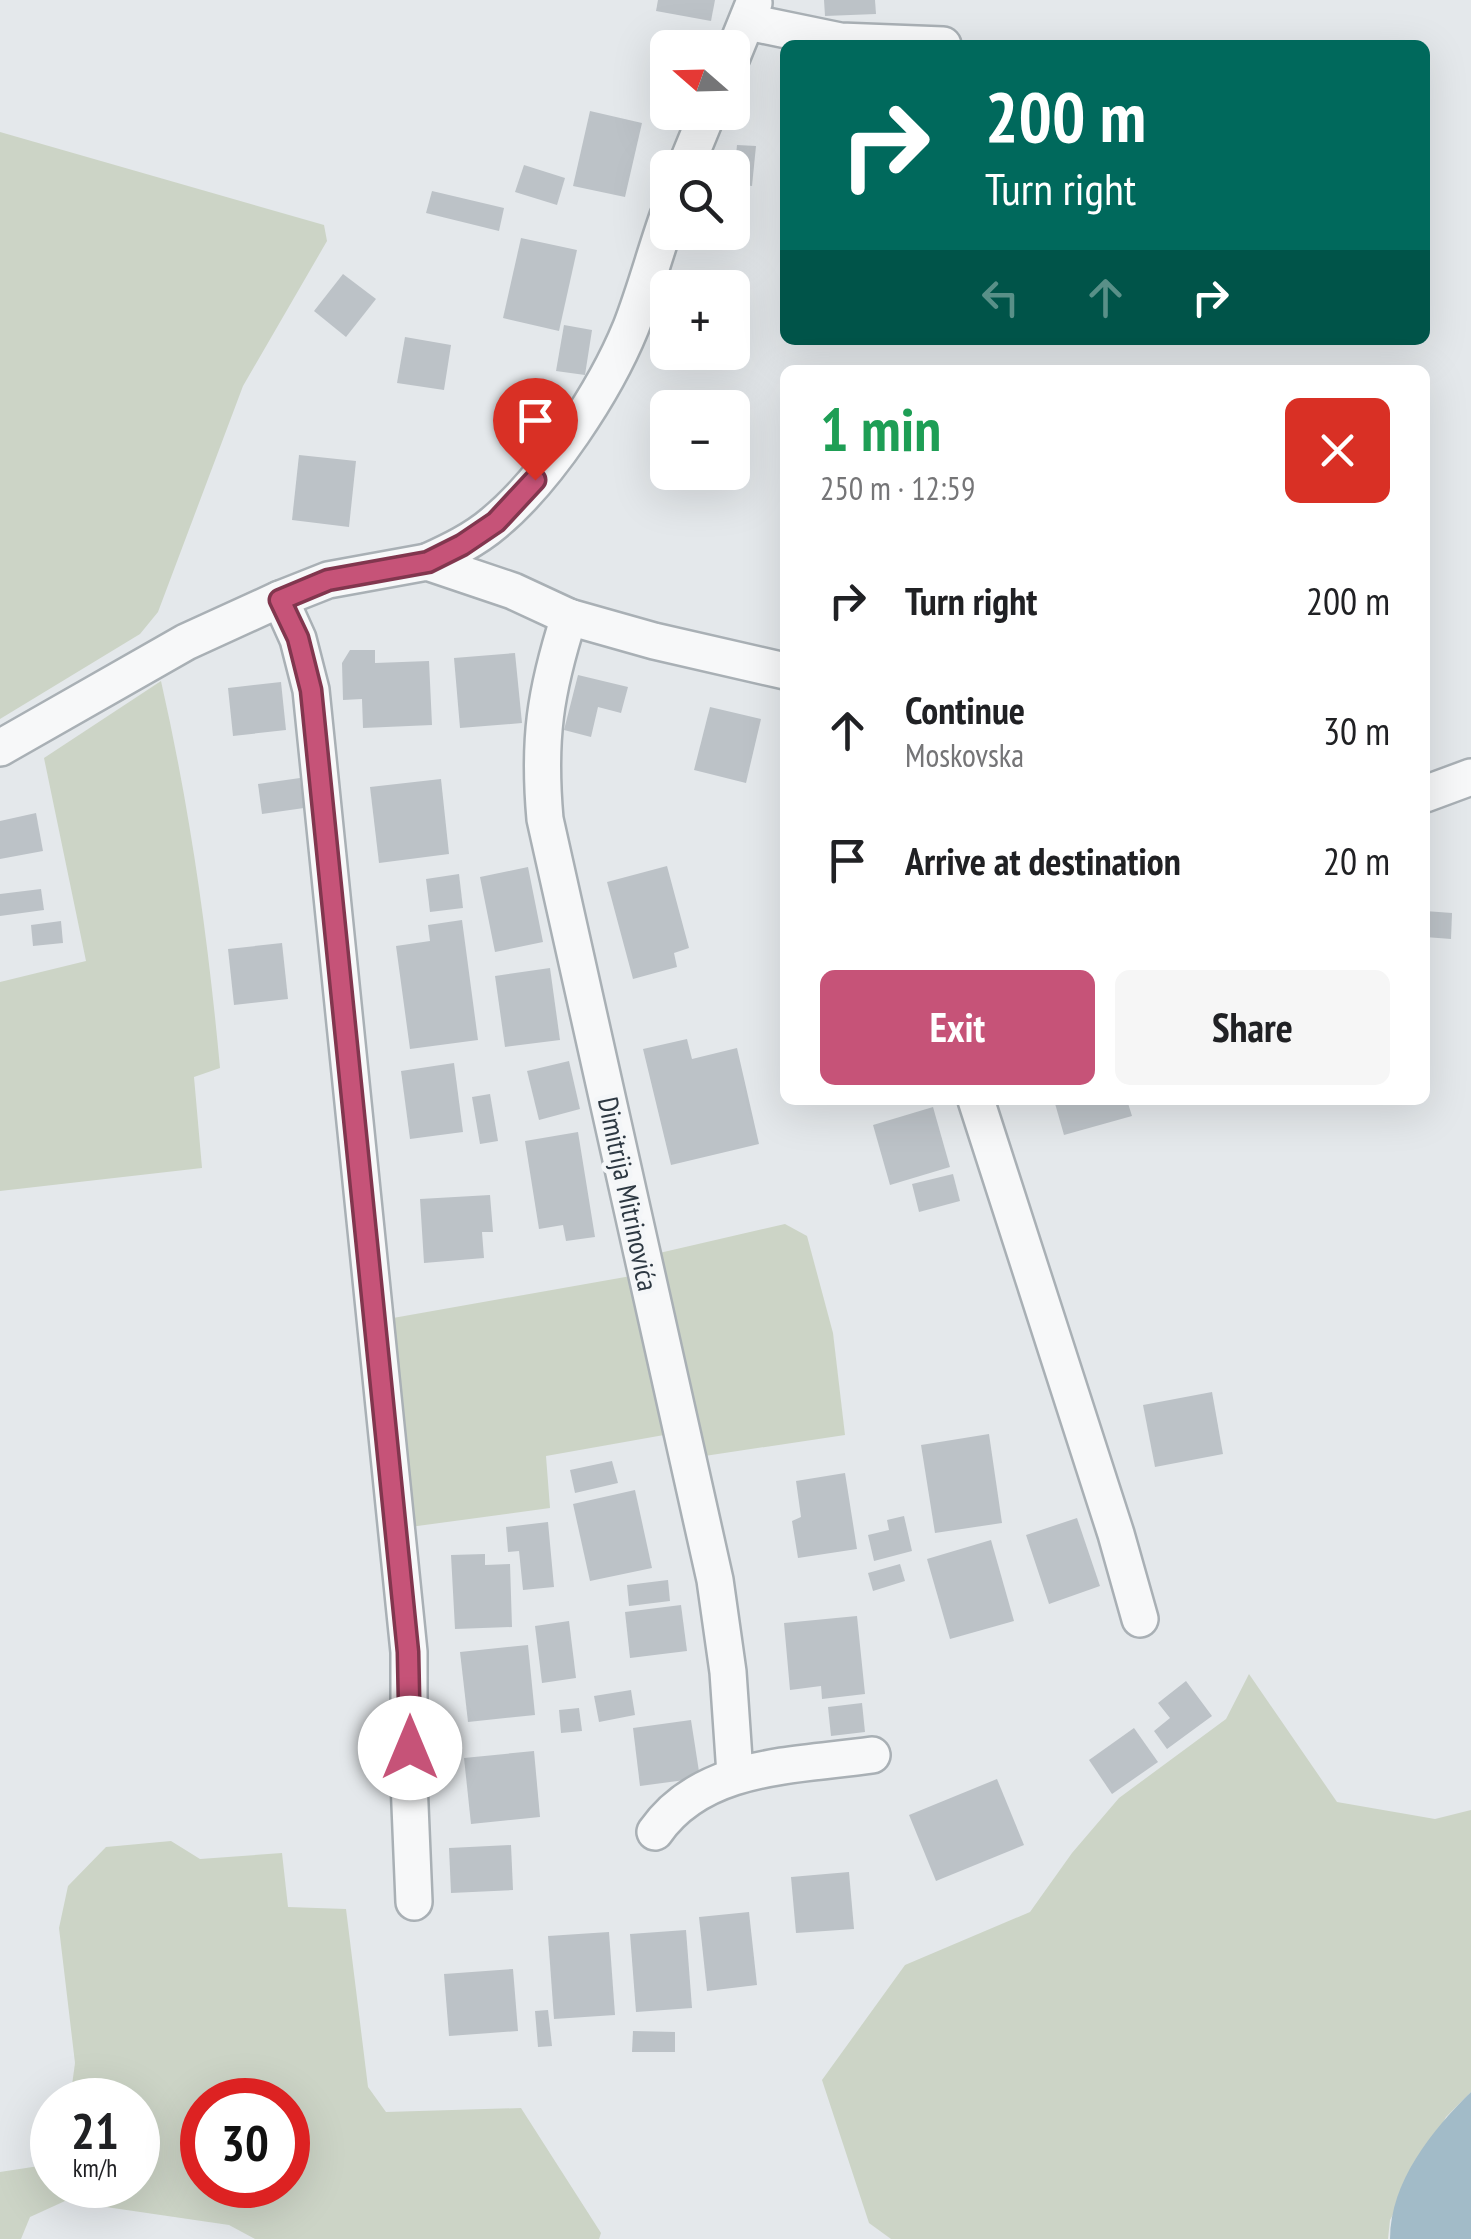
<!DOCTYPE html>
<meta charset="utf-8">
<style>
:root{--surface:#fff;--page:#f6f6f6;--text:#202124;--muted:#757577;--accent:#c65378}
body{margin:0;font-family:"PT Sans Narrow",sans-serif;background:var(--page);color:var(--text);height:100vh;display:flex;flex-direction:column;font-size:38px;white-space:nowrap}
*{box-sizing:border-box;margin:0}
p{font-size:32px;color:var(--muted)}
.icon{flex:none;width:55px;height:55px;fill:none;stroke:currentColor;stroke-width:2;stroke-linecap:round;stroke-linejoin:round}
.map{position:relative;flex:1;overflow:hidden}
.details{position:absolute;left:780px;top:365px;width:650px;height:740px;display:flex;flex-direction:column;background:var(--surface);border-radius:15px;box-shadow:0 10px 40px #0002}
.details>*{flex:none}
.guide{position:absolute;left:780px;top:40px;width:650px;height:305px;border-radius:15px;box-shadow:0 10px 40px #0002;background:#00695c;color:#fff;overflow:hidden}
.needle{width:65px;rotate:290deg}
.tools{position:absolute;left:650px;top:30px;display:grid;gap:20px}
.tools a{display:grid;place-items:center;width:100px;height:100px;border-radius:15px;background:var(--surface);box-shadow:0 10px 40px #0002;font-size:50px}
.speed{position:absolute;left:30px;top:2078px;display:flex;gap:20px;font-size:50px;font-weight:700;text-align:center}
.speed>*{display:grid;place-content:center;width:130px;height:130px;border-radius:50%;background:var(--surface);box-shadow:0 10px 40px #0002;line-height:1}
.speed small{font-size:25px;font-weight:400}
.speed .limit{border:15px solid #d22;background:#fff;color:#111}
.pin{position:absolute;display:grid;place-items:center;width:85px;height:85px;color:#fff;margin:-102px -42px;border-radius:50% 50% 50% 0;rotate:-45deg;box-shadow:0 0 10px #0007}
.pin .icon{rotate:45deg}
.me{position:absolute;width:110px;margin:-55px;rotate:0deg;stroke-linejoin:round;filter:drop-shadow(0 0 8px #0008)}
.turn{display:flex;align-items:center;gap:35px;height:210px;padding:0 40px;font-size:45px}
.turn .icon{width:130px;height:130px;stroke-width:2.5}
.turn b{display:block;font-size:70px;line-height:85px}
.lanes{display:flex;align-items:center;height:95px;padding:0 40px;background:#0003;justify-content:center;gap:50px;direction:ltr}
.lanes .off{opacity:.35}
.round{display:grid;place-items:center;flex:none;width:105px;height:105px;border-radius:15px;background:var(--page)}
.summary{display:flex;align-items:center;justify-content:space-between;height:170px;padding:0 40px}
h1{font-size:60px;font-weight:700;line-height:75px;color:#1e9e55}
.button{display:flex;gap:20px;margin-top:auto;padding:20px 40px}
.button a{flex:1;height:115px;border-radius:15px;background:var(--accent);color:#fff;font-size:40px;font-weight:700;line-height:115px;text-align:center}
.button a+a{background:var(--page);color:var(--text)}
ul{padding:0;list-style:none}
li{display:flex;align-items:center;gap:30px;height:130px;padding:0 40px}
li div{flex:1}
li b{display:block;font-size:38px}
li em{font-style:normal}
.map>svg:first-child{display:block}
.green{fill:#ccd4c6;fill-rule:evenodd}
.water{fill:#a2bbc8}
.building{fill:#bcc2c7}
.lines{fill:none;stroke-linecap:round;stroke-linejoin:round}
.street-casing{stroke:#a9b0b5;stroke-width:40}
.street{stroke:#f7f8f9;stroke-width:35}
.route-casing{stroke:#81364e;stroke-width:25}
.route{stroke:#c65378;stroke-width:18}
.labels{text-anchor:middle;stroke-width:9;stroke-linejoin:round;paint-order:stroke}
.street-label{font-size:28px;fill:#2d3842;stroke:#f4f6f8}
</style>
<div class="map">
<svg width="1471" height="2239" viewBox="0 0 1471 2239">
<rect width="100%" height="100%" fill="#e4e8eb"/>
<g class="green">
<path d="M0,132l324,93 3,16 -84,145 -85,226 -18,22 -140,85z"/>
<path d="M161,681c29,128 47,256 59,387l-26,9 8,91 -202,23v-209l86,-21 -42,-203z"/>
<path d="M785,1224l22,12 26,97 12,102 -147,22 -43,-203z"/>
<path d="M631,1276l33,159 -118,21 4,52 -140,19 -17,-209z"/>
<path d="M1249,1674l88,128 98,17 36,-9v282l-25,25 -56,103 -2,19h-497l-22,-16 -47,-143 83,-115 125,-53 42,-59 47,-55 107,-79z"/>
<path d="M171,1841l29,18 82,-6 6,54 58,2 22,178 18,25 135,-4 80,125 -2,6h-344l-26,-14 -164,-24 -35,16 -9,22h-21v-67l52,-8v21h86v-85h-68l5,-37 -16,-135 9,-42 38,-39zM202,2100h86v85h-86z"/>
</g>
<path class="water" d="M1471,2092v147h-81c0,-57 42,-109 81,-147z"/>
<g class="building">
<path d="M658,0h57l-4,21 -55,-10z"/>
<path d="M824,0h51l1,14 -51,2z"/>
<path d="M590,111l52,12 -17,74 -52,-11z"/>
<path d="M737,145l19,1 -4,40 -19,-2z"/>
<path d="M524,165l41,13 -8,27 -42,-13z"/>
<path d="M432,191l72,17 -5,23 -73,-18z"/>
<path d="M521,238l56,12 -18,81 -56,-13z"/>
<path d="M343,274l33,25 -30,38 -32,-26z"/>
<path d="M564,325l28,5 -7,45 -29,-4z"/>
<path d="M405,337l46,8 -7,45 -47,-7z"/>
<path d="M299,455l57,6 -7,66 -57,-7z"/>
<path d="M350,650h25v13l54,-2 3,64 -69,3 -1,-29 -19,1 -1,-37z"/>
<path d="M515,653l7,70 -62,5 -6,-70z"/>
<path d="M578,675l50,12 -7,26 -23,-6 -7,30 -27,-7z"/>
<path d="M281,682l5,48 -53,6 -5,-48z"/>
<path d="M710,707l51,12 -15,64 -52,-13z"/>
<path d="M300,778l4,30 -42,6 -4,-30z"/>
<path d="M441,779l8,75 -70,9 -9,-76z"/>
<path d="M36,813l7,38 -43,8v-38z"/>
<path d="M667,866l22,82 -15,5 3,14 -44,12 -26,-97z"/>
<path d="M528,867l15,75 -48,10 -15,-75z"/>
<path d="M459,874l4,34 -33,4 -4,-33z"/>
<path d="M41,889l3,21 -44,6v-22z"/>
<path d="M1425,911l27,2 -1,26 -26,-2z"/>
<path d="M462,920l16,120 -68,9 -14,-103 34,-5 -2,-16z"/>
<path d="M61,921l2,22 -30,3 -2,-21z"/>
<path d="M282,943l6,56 -54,6 -6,-56z"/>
<path d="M550,968l10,72 -55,7 -10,-71z"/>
<path d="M687,1039l5,20 45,-11 22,96 -88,21 -28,-116z"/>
<path d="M569,1061l11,48 -41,11 -12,-49z"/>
<path d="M454,1063l9,69 -53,7 -9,-68z"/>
<path d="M490,1094l8,47 -18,3 -8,-47z"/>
<path d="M1054,1100h73l5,16 -68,19z"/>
<path d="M933,1107l17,60 -60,18 -17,-60z"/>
<path d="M578,1132l17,105 -29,4 -3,-16 -24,4 -14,-88z"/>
<path d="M953,1174l7,27 -41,11 -7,-28z"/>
<path d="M490,1195l3,37h-11l2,26 -60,5 -4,-64z"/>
<path d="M1212,1392l11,62 -68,13 -12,-62z"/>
<path d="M989,1434l13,89 -67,10 -14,-88z"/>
<path d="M612,1461l6,22 -43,10 -5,-23z"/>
<path d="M845,1473l12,76 -59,9 -6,-37 9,-4 -5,-36z"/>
<path d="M635,1490l17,78 -62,13 -17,-77z"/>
<path d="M904,1516l8,35 -38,10 -6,-26 21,-5 -2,-10z"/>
<path d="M1077,1518l23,68 -51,18 -23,-69z"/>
<path d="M548,1522l6,65 -31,3 -4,-39 -11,1 -2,-25z"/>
<path d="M991,1540l23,81 -64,18 -23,-80z"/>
<path d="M485,1554v11l25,-1 2,63 -57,2 -4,-74z"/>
<path d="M900,1564l5,17 -32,10 -5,-18z"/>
<path d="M668,1580l2,21 -41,5 -2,-21z"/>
<path d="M681,1605l6,46 -57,7 -5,-46z"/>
<path d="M857,1616l8,78 -43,5 -1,-13 -31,4 -6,-67z"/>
<path d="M569,1621l7,57 -34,5 -7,-57z"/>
<path d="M528,1645l7,70 -67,7 -8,-70z"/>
<path d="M1186,1681l26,35 -45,33 -13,-18 16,-13 -12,-15z"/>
<path d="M631,1690l4,25 -36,7 -5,-26z"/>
<path d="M862,1703l3,29 -34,4 -3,-29z"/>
<path d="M579,1708l3,23 -21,2 -2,-23z"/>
<path d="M691,1720l9,58 -60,8 -7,-58z"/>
<path d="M1134,1728l24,34 -46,32 -23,-34z"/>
<path d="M534,1751l6,66 -69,7 -7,-66z"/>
<path d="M997,1779l27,66 -88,36 -27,-66z"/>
<path d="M511,1845l2,45 -62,3 -2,-45z"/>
<path d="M849,1872l5,57 -58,4 -5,-56z"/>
<path d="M749,1912l8,73 -50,6 -8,-74z"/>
<path d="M686,1930l6,78 -56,4 -6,-78z"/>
<path d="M609,1932l6,83 -61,4 -6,-83z"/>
<path d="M513,1969l5,62 -69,5 -5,-62z"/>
<path d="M548,2010l4,36 -14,1 -3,-36z"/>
<path d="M633,2031l42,1v20h-43z"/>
</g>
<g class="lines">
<g class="street-casing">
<g id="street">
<path d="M748,22l92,19 103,4"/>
<path d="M732,57l22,-54"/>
<path d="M685,168l23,-56"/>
<path d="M427,562c24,-11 47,-22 67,-39 53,-44 111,-132 137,-196 14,-36 24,-74 37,-111"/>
<path d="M280,599l18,40 13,51 98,962v129l5,121"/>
<path d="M569,617c-24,75 -31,123 -24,202l170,761 13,92 7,102"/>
<path d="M0,748l186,-106 94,-43 48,-19 99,-18 86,29 56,26 85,24 131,30"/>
<path d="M1425,794l46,-17"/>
<path d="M976,1100l140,434 24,85"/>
<path d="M655,1832c48,-69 141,-66 217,-77"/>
</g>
</g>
<use href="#street" class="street"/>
</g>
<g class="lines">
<g class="route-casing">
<path id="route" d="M410,1748l-2,-96 -97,-962 -13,-52 -18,-38 48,-20 100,-18 34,-17 34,-23 39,-42"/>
</g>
<use href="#route" class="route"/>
</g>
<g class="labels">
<g class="street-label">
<text transform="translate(628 1194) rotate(78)" y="10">Dimitrija Mitrinovića</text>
</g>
</g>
</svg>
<div class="tools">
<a><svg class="needle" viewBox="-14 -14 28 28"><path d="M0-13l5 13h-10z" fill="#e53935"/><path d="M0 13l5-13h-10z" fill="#757577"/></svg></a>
<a><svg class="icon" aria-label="search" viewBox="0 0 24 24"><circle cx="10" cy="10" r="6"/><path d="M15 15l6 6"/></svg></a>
<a>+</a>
<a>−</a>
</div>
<div class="speed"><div>21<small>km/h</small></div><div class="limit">30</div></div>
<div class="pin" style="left:535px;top:480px;background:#d93025"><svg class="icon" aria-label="arrive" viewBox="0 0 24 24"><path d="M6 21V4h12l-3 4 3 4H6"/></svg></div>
<svg class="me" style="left:410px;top:1748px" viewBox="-20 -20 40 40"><circle r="19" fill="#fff"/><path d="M0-13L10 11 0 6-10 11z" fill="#c65378"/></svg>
<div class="guide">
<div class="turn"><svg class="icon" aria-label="right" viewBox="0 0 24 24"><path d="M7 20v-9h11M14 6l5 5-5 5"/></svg><div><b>200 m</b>Turn right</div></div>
<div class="lanes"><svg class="icon off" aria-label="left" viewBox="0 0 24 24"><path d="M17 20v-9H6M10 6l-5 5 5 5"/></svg><svg class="icon off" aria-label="ahead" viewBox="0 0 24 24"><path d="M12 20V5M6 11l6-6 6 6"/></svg><svg class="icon" aria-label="right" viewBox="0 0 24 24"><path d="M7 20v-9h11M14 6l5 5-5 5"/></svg></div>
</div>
<section class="details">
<div class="summary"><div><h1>1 min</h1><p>250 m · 12:59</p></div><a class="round" style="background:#d93025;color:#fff"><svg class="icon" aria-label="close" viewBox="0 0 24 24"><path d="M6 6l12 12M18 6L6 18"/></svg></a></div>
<ul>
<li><svg class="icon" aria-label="right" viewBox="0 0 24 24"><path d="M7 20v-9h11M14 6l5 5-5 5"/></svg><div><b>Turn right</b></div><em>200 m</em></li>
<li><svg class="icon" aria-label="ahead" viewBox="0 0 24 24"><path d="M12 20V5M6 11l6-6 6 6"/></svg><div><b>Continue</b><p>Moskovska</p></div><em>30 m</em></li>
<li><svg class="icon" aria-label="arrive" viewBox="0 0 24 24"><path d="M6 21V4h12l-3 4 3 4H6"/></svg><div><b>Arrive at destination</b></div><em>20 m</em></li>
</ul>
<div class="button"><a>Exit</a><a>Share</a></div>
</section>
</div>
